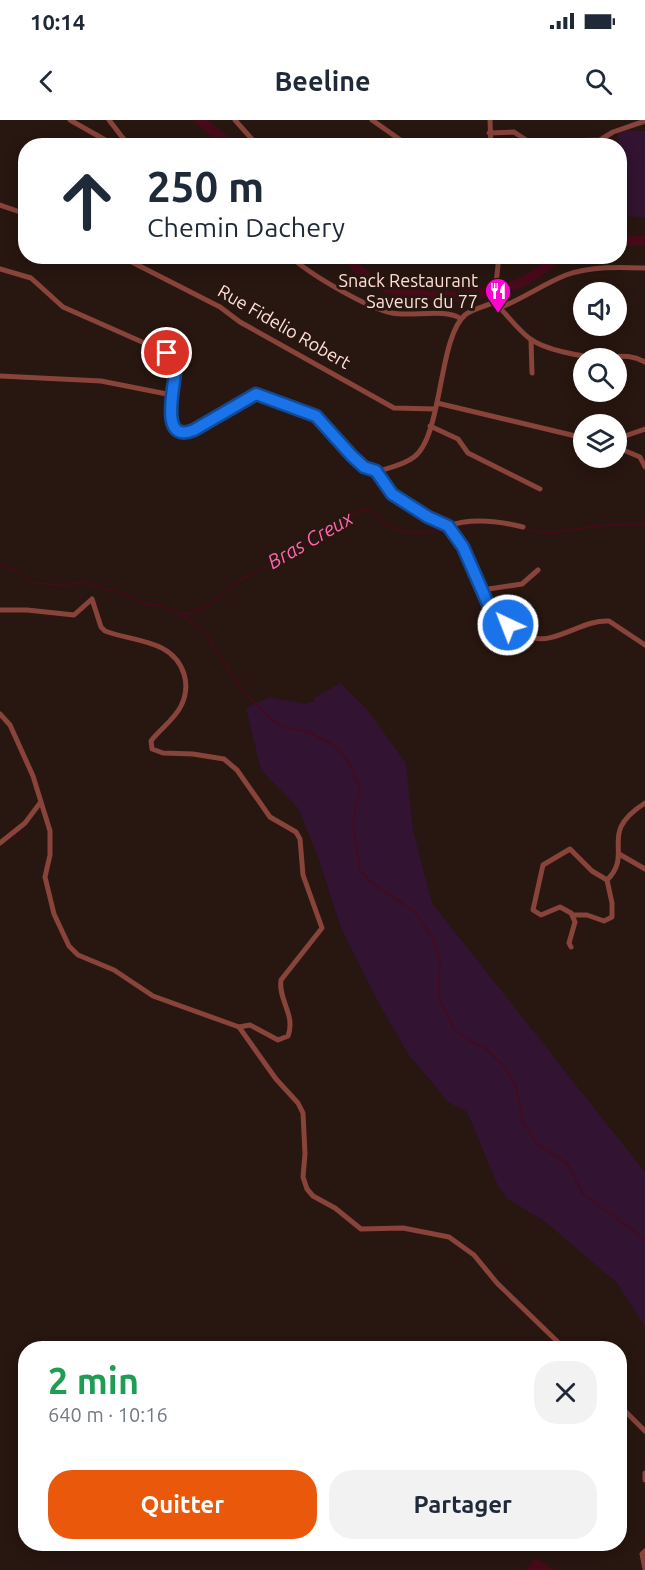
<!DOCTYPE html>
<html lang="fr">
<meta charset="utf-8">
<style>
:root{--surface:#fff;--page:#f2f2f3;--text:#1f2937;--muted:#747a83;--accent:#ea580c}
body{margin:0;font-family:Ubuntu,sans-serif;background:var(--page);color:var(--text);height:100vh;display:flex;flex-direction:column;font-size:22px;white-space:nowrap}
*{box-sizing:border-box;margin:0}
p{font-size:20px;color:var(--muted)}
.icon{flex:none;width:33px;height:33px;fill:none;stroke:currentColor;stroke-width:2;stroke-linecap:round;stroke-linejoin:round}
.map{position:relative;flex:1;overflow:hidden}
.panel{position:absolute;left:18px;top:1221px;width:609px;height:210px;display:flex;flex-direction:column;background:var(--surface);border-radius:24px;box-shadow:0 3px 15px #0003}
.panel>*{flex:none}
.hud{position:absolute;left:18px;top:18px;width:609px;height:126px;border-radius:24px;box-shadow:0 3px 15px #0003;background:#fff;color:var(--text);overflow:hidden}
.tools{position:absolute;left:573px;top:162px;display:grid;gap:12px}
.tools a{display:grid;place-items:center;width:54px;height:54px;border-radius:50%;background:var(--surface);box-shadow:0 3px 15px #0003;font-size:30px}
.pin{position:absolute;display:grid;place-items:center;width:51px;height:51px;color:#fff;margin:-26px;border:3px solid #fff;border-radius:50%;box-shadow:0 2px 6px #0007}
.me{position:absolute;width:66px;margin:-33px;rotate:317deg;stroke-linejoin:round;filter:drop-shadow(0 0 4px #0008)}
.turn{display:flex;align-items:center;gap:21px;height:126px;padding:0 30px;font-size:27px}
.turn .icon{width:78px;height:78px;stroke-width:2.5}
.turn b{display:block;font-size:42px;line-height:51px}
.round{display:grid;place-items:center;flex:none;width:63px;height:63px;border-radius:24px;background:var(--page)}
.overview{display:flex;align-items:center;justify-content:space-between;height:102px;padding:0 30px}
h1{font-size:36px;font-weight:600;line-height:45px;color:#1e9e55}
.cta{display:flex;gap:12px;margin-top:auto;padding:12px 30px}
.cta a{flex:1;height:69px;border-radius:24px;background:var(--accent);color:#fff;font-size:24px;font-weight:600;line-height:69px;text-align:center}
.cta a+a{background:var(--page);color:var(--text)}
.status{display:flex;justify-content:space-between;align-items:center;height:42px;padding:0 30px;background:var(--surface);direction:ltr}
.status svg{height:16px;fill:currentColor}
header{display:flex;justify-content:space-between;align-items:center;height:78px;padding:0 30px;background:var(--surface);font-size:27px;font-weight:600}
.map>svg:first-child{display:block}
.green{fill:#321331}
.water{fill:#470a1b}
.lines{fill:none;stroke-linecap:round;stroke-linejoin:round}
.stream{stroke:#470a1b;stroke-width:1.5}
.river{stroke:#470a1b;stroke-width:10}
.street{stroke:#88433a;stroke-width:5}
.route-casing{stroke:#114b97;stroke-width:15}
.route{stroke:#1a73e8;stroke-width:10}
.labels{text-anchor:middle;stroke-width:6;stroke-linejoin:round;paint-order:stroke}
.poi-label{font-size:18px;fill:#ffdfd7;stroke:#281610;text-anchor:end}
.street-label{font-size:18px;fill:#ffdfd7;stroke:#281610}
.water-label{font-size:20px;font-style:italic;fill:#ff65ac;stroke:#281610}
</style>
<div class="status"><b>10:14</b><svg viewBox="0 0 49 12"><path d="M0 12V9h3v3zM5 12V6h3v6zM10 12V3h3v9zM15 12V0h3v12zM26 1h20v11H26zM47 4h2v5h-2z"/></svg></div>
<header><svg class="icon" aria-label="back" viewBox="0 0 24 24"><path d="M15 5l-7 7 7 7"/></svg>Beeline<svg class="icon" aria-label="search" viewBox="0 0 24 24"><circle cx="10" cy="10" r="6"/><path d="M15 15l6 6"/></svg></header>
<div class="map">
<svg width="645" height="1450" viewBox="0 0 645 1450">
<rect width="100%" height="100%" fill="#281610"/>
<g class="green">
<path d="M618,10l27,1v86l-25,-1z"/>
<path d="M340,563l26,25 40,55 7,67 19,73 213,269v155l-28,-44 -73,-62 -37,-22 -9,-13 -31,-74 -19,-10 -40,-48 -30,-52 -37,-74 -23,-71 -20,-49 -37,-38 -15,-62 23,-11 36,7 10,-3 -1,-3z"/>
</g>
<path class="water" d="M535,1438h1l18,12h-28z"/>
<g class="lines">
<g class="stream">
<path d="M465,405l13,-2"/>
<path d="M524,409l25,4 56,-8 40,-1"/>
<path d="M0,444l15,6 19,13 28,2 21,-3 50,15 12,7 13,1 29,13 20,18 34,52 25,27 13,10 31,8 24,12 15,18 11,24 -7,36 7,48 16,15 38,25 18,26 8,23 -2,36 16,33 14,11 16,7 21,20 10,17 9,40 14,21 29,18 16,31 62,45"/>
<path d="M180,495c31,-4 39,-23 63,-36 20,-10 40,-22 60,-33 19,-10 35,-25 55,-34 15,-7 20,8 31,14 20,11 38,5 58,3"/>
</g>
<g class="river">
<path d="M199,0l33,26"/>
<path d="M620,121h25"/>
<path d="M350,136c21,51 125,45 167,28 15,-6 29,-18 43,-28"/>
</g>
<g class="street">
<path d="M70,0l46,26"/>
<path d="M109,0l20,26"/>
<path d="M235,0l23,26"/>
<path d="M372,0l37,26"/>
<path d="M490,0l1,26"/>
<path d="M489,13l25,-1 15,10 71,-2 13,-8 32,-11"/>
<path d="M138,26l7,-3 8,3"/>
<path d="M0,85l26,9"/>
<path d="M120,136l100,51 20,15 154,86 41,1"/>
<path d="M290,136c19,18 77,52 102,57 19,4 55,-5 69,6"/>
<path d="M0,149l31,9 32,29 104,46c5,5 8,11 8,18 0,15 -17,74 19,59l55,-34 16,-1 51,21 36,40 12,11 12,5c12,-4 28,-7 38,-15 29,-22 24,-119 51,-142 7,-6 20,-8 29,-13"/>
<path d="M494,182c12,11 22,26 35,36 15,12 53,19 71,19 18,0 29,-4 45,5"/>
<path d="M494,182l5,-46"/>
<path d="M499,188c24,-9 44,-24 67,-33 25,-9 53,-8 79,-7"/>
<path d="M531,220l1,33"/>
<path d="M0,256l101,5 71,14"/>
<path d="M437,283l147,35"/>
<path d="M430,306l28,13 10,14 72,36"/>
<path d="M616,319l29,-10"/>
<path d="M616,327l24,10 5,10"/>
<path d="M376,352c10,21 34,35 54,46 7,4 16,5 21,10 28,35 28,93 78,109 25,9 54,-18 80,-16l36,24"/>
<path d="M448,406c24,-9 51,-5 75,1"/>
<path d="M482,470l40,-6 16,-14"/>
<path d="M0,490h27l47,5 18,-16 9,28 4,4c28,11 68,8 79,43 3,10 2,22 -3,32 -7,14 -21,23 -30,35l1,8 11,4 30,1 31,5 13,11 33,47 26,15 4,7 3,36 19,53 -41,52c-3,20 15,35 7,56l-10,4 -28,-15 -11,2"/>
<path d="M0,594l10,11 23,51 17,55v24l-5,22 9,37 15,32 9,9 36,15 39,26 86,31 37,52 22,24 5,10 2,41 -2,23 4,12 6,7 22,12 26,21 42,-1 46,9 25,18 23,28 67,65"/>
<path d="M0,723l25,-20 15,-20"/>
<path d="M619,734l26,15"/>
<path d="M607,760c28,-28 -11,-46 38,-77"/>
<path d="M573,795h14l17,6 8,-4v-14l-5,-23"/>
<path d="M571,827l-2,-4 6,-21 -4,-9 -11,-6 -19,8 -8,-5 10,-45 27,-16 22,22 15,9"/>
<path d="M620,1286l25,25"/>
<path d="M645,1353v7"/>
<path d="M645,1431l-3,3 3,15"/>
</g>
</g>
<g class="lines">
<g class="route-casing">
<path id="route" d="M167,233c5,5 8,11 8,18 0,15 -17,74 19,59l62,-36 60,22 36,40 12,11 12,4 16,23 36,23 20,9 15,21 25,57 20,21"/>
</g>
<use href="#route" class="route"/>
</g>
<defs>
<g id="restaurant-pin" transform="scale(1.35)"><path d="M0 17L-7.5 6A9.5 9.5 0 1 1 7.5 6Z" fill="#ff03d2" stroke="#281610"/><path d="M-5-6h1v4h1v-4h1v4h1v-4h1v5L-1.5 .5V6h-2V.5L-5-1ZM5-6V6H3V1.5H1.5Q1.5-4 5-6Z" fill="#fff"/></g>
</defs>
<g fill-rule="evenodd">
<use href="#restaurant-pin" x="498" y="171"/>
</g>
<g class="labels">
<g class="poi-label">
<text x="478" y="167">Snack Restaurant<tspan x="478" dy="21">Saveurs du 77</tspan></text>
</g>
<g class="street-label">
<text transform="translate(284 207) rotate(30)" y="6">Rue Fidelio Robert</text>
</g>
<g class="water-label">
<text transform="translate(310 420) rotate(-30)" y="7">Bras Creux</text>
</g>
</g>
</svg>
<div class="tools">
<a><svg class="icon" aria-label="sound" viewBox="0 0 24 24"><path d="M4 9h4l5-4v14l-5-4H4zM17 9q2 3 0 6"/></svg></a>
<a><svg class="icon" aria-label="search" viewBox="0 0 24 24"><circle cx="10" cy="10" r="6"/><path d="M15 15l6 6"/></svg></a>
<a><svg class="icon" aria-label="layers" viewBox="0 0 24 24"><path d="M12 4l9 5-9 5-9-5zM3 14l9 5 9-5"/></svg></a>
</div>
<div class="pin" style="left:167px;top:233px;background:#d93025"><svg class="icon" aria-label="arrive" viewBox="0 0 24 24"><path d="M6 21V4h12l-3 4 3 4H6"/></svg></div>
<svg class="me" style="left:508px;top:505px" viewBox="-20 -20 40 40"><circle r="17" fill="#1a73e8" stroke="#fff" stroke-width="3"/><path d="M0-11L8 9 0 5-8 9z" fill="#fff"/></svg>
<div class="hud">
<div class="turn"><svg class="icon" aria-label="ahead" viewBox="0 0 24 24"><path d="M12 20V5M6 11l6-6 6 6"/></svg><div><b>250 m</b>Chemin Dachery</div></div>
</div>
<section class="panel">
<div class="overview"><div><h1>2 min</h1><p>640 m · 10:16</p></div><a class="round"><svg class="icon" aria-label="close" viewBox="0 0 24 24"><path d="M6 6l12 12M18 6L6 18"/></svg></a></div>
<div class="cta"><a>Quitter</a><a>Partager</a></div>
</section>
</div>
